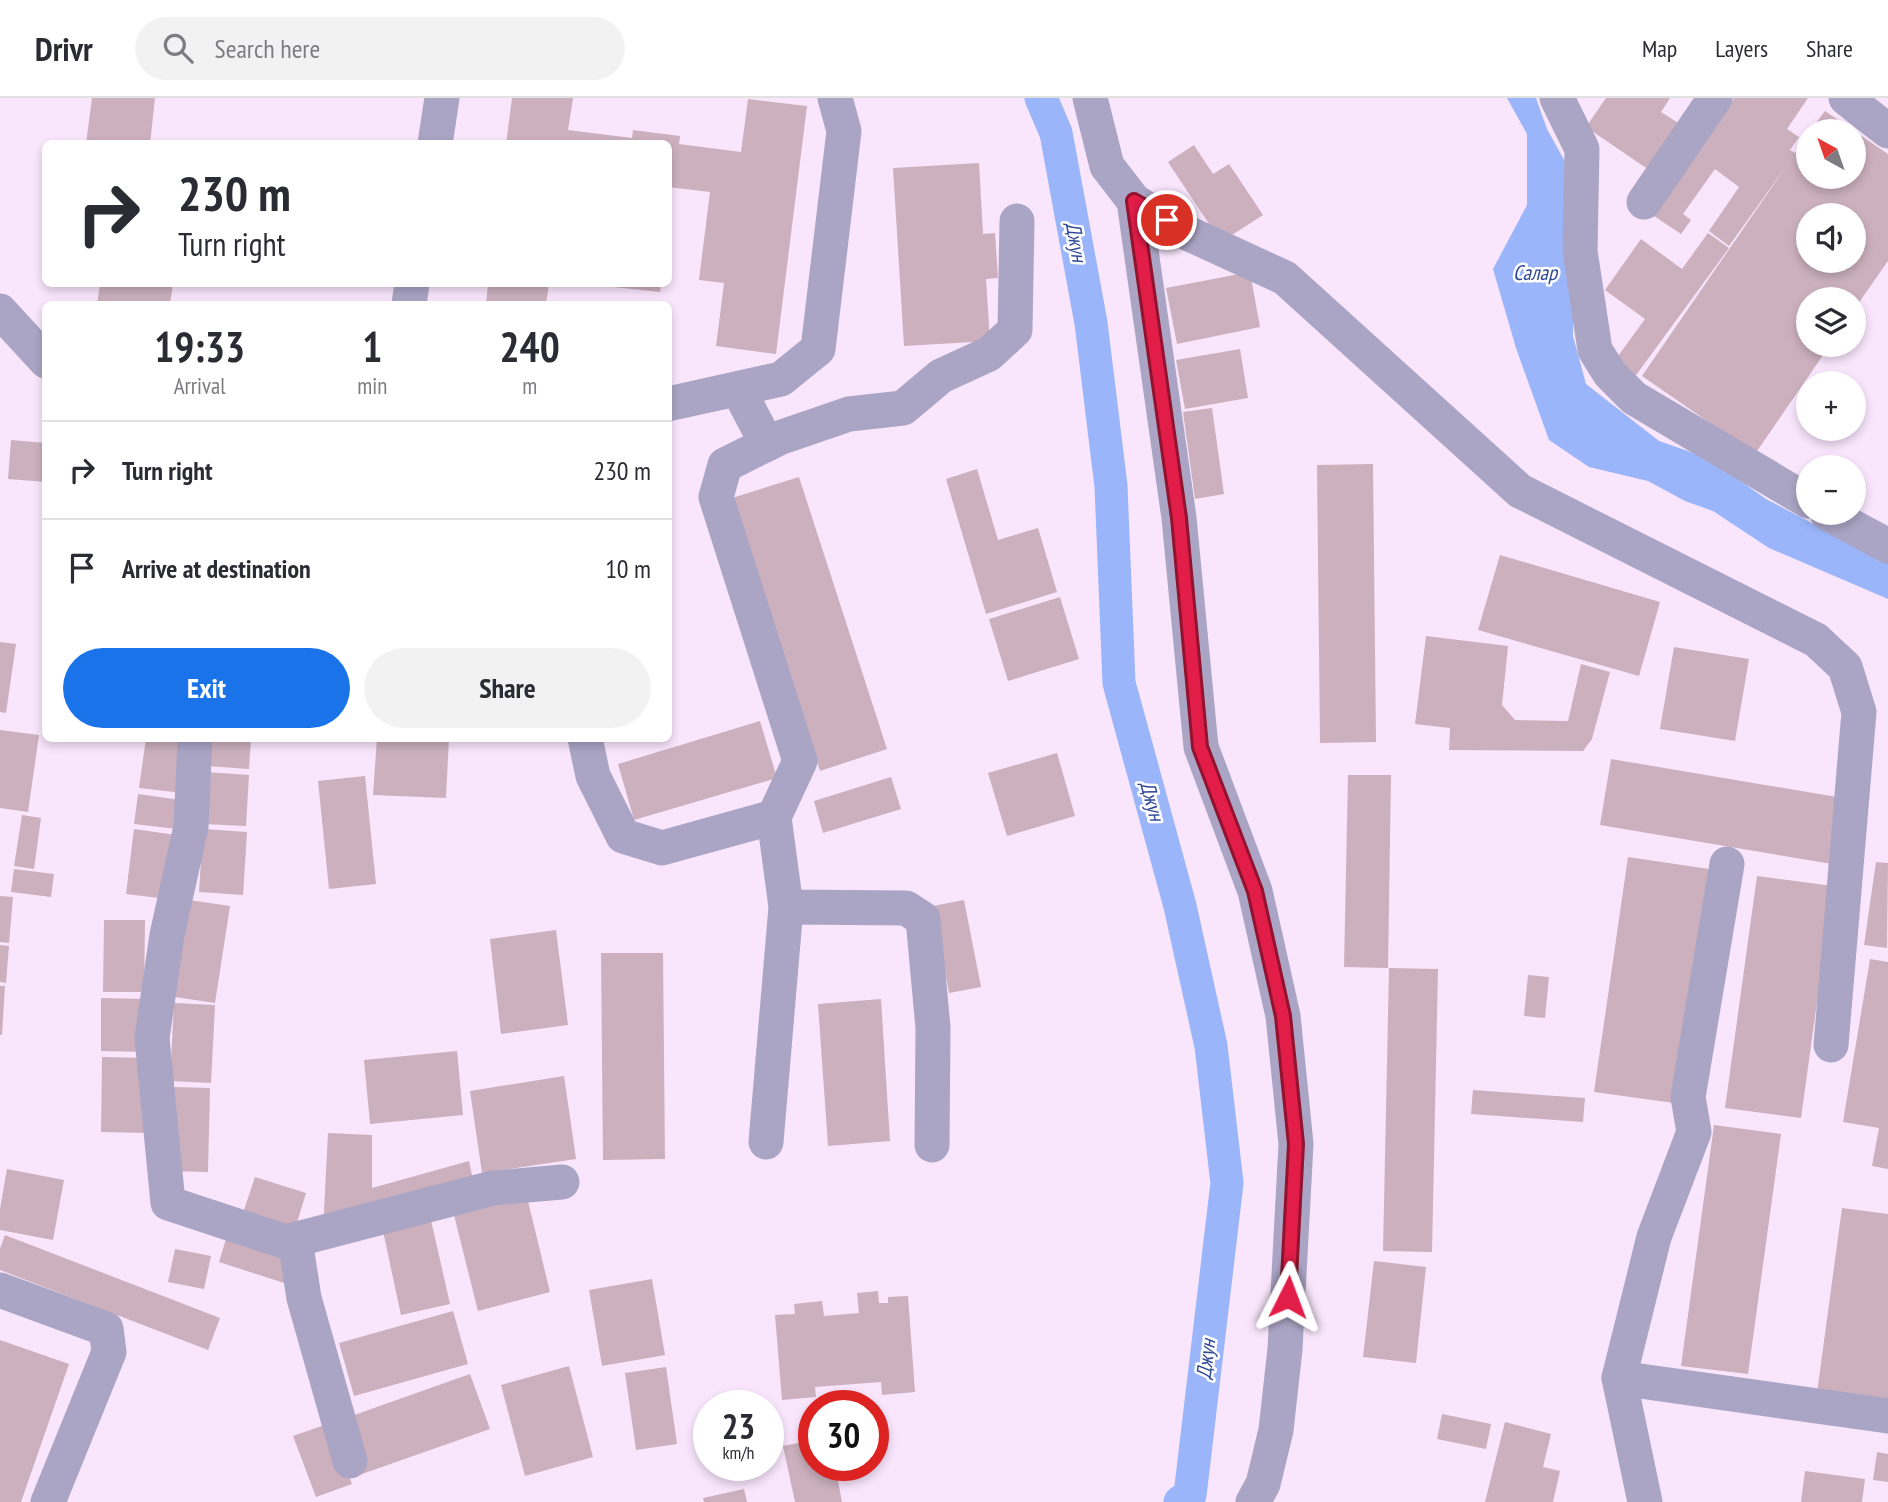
<!DOCTYPE html>
<meta charset="utf-8">
<style>
:root{--surface:#fff;--page:#f2f2f3;--text:#2b2b33;--muted:#7c7c81;--line:#e1e1e2;--accent:#1a73e8}
body{margin:0;font-family:"PT Sans Narrow",sans-serif;background:var(--page);color:var(--text);height:100vh;display:flex;flex-direction:column;font-size:26px;white-space:nowrap}
*{box-sizing:border-box;margin:0}
p{font-size:23px;color:var(--muted)}
.icon{flex:none;width:38px;height:38px;fill:none;stroke:currentColor;stroke-width:2;stroke-linecap:round;stroke-linejoin:round}
.map{position:relative;flex:1;overflow:hidden}
.panel{position:absolute;left:42px;top:203px;width:630px;height:441px;display:flex;flex-direction:column;background:var(--surface);border-radius:10px;box-shadow:0 4px 10px #0003}
.panel>*{flex:none}
.top-card{position:absolute;left:42px;top:42px;width:630px;height:147px;border-radius:10px;box-shadow:0 4px 10px #0003;background:#fff;color:var(--text);overflow:hidden}
.needle{width:46px;rotate:320deg}
.controls{position:absolute;left:1796px;top:21px;display:grid;gap:14px}
.controls a{display:grid;place-items:center;width:70px;height:70px;border-radius:50%;background:var(--surface);box-shadow:0 4px 10px #0003;font-size:35px}
.speed{position:absolute;left:693px;top:1292px;display:flex;gap:14px;font-size:35px;font-weight:700;text-align:center}
.speed>*{display:grid;place-content:center;width:91px;height:91px;border-radius:50%;background:var(--surface);box-shadow:0 4px 10px #0003;line-height:1}
.speed small{font-size:18px;font-weight:400}
.speed .limit{border:10px solid #d22;background:#fff;color:#111}
.pin{position:absolute;display:grid;place-items:center;width:60px;height:60px;color:#fff;margin:-30px;border:4px solid #fff;border-radius:50%;box-shadow:0 2px 7px #0007}
.me{position:absolute;width:77px;margin:-38px;rotate:3deg;stroke-linejoin:round;filter:drop-shadow(0 0 5px #0008)}
.turn{display:flex;align-items:center;gap:24px;height:147px;padding:0 21px;font-size:32px}
.turn .icon{width:91px;height:91px;stroke-width:2.5}
.turn b{display:block;font-size:49px;line-height:60px}
.eta{display:flex;justify-content:space-evenly;align-items:center;height:119px;text-align:center}
.eta b{font-size:42px;font-weight:700;line-height:49px}
.cta{display:flex;gap:14px;margin-top:auto;padding:14px 21px}
.cta a{flex:1;height:80px;border-radius:42px;background:var(--accent);color:#fff;font-size:28px;font-weight:700;line-height:80px;text-align:center}
.cta a+a{background:var(--page);color:var(--text)}
ul{padding:0;list-style:none}
li{display:flex;align-items:center;gap:21px;height:98px;padding:0 21px;border-top:2px solid var(--line)}
li div{flex:1}
li b{display:block;font-size:26px}
li em{font-style:normal}
header{display:flex;align-items:center;gap:42px;box-sizing:border-box;height:98px;padding:0 35px;background:var(--surface);border-bottom:2px solid var(--line)}
header strong{font-size:33px}
nav{display:flex;gap:38px;margin-inline-start:auto;font-size:24px}
.search{width:490px;height:63px;background:var(--page);display:flex;align-items:center;gap:18px;box-sizing:border-box;padding:0 24px;border-radius:38px;color:var(--muted);font-size:26px}
.map>svg:first-child{display:block}
.water{fill:#9ab5f9}
.lines{fill:none;stroke-linecap:round;stroke-linejoin:round}
.canal{stroke:#9ab5f9;stroke-width:33}
.building{fill:#ccb0be;fill-rule:evenodd}
.minor{stroke:#aba5c5;stroke-width:35}
.route-casing{stroke:#92132f;stroke-width:18}
.route{stroke:#e11d48;stroke-width:12}
.labels{text-anchor:middle;stroke-width:5;stroke-linejoin:round;paint-order:stroke}
.water-label{font-size:21px;font-style:italic;fill:#2f4897;stroke:#fff}
</style>
<header>
<strong>Drivr</strong>
<div class="search"><svg class="icon" aria-label="search" viewBox="0 0 24 24"><circle cx="10" cy="10" r="6"/><path d="M15 15l6 6"/></svg>Search here</div>
<nav><a>Map</a><a>Layers</a><a>Share</a></nav>
</header>
<div class="map">
<svg width="1888" height="1404" viewBox="0 0 1888 1404">
<rect width="100%" height="100%" fill="#f9e6fd"/>
<path class="water" d="M1507,0h29l11,31 31,56 -4,47 -1,104 13,48 73,57 49,17 58,41 122,64v36l-119,-51 -56,-37 -28,-10 -37,-20 -59,-14 -40,-27 -33,-92 -23,-79 34,-64v-71z"/>
<g class="lines">
<path class="canal" d="M1041,0l15,35 35,190 20,163 8,197 61,223 31,140 16,137 -37,312 -10,7"/>
</g>
<g class="building">
<path d="M92,0h63l-5,46h-64z"/>
<path d="M512,0h61l-5,32 64,8 1,-8 47,6 -1,8 62,8 7,-53 59,7 -31,248 -60,-8 8,-63 -25,-3 11,-88 -42,-5v-43h-162z"/>
<path d="M1606,0h64l-9,14 22,14 -31,46 -66,-45z"/>
<path d="M1734,0h74l-21,31 12,8 -9,13 5,3 13,-18v42h45v-46h-43l15,-20 63,43v107l-35,50v-12h-45v46h22l-75,109 -113,-78 145,-211 -58,81 -20,-15 30,-44 -24,-18 -32,45 8,6 -10,14 -30,-20zM1808,117h45v46h-45z"/>
<path d="M1194,47l19,29 16,-10 34,51 -42,27 -53,-80z"/>
<path d="M979,65l4,71 12,-1 3,45 -12,1 4,62 -86,5 -11,-178z"/>
<path d="M1708,135l21,15 -95,130 -21,-15 32,-44 -40,-29 36,-51 41,30z"/>
<path d="M1250,174l10,55 -83,17 -11,-56z"/>
<path d="M100,186h73l-3,20h-73z"/>
<path d="M488,186h61l-3,20h-60z"/>
<path d="M613,186h48l-1,8 -47,-5z"/>
<path d="M1240,251l8,49 -63,11 -9,-49z"/>
<path d="M1212,310l12,86 -29,5 -12,-87z"/>
<path d="M11,342l35,3v39l-38,-3z"/>
<path d="M1373,366l3,278 -56,1 -3,-278z"/>
<path d="M977,371l21,71 40,-12 19,64 -71,22 -40,-135z"/>
<path d="M799,379l88,272 -67,22 -88,-273z"/>
<path d="M1500,457l160,47 -21,74 -161,-46z"/>
<path d="M1060,499l19,62 -71,22 -19,-62z"/>
<path d="M1426,538l82,10 -6,59 13,15 53,1 13,-57 29,8 -18,67 -9,12 -134,-1 1,-22 -35,-4z"/>
<path d="M0,544l16,2 -10,69 -6,-1z"/>
<path d="M1674,549l75,12 -14,82 -75,-12z"/>
<path d="M760,623l17,57 -143,42 -16,-56z"/>
<path d="M0,632l39,5 -11,77 -28,-4z"/>
<path d="M146,640l44,5 -7,50 -44,-5z"/>
<path d="M209,640h42l-2,31 -42,-3z"/>
<path d="M377,640h72l-3,60 -73,-3z"/>
<path d="M1057,655l18,63 -68,20 -19,-63z"/>
<path d="M1611,661l232,39 -11,66 -232,-39z"/>
<path d="M206,674l43,3 -3,51 -43,-2z"/>
<path d="M1348,677h43l-3,193 -44,-1z"/>
<path d="M365,678l11,108 -47,5 -11,-108z"/>
<path d="M891,679l10,32 -78,24 -9,-32z"/>
<path d="M138,696l43,6 -4,29 -43,-5z"/>
<path d="M22,717l19,3 -7,51 -20,-3z"/>
<path d="M134,731l42,6 -9,64 -41,-5z"/>
<path d="M203,731l44,3 -4,63 -44,-3z"/>
<path d="M1628,759l81,12 -35,234 -80,-11z"/>
<path d="M1876,764l12,1 -1,85 -23,-3z"/>
<path d="M14,771l40,5 -3,23 -40,-5z"/>
<path d="M1757,778l76,10 -32,232 -76,-10z"/>
<path d="M0,798l13,1 -4,46 -9,-1z"/>
<path d="M189,802l41,6 -15,97 -40,-6z"/>
<path d="M964,802l17,87 -32,6 -16,-87z"/>
<path d="M104,822h41l-1,72h-41z"/>
<path d="M556,832l12,95 -67,9 -11,-95z"/>
<path d="M0,847l9,1 -3,37 -6,-1z"/>
<path d="M601,855h62l2,206 -62,1z"/>
<path d="M1870,861l18,3v207l-16,-3 7,-38 -36,-6z"/>
<path d="M1389,870l49,1 -6,283 -49,-1z"/>
<path d="M1528,877l21,2 -4,41 -21,-2z"/>
<path d="M0,888h5l-3,49h-2z"/>
<path d="M101,900l46,1 -1,53 -45,-1z"/>
<path d="M881,901l9,142 -62,5 -10,-142z"/>
<path d="M174,905l41,2 -4,78 -41,-2z"/>
<path d="M457,953l6,64 -93,9 -6,-64z"/>
<path d="M102,959l47,1 -2,75 -46,-1z"/>
<path d="M564,978l12,83 -94,14 -12,-82z"/>
<path d="M171,989l39,1 -2,84 -38,-1z"/>
<path d="M1473,992l112,8 -2,24 -112,-8z"/>
<path d="M1714,1027l67,9 -33,240 -67,-8z"/>
<path d="M328,1035l44,2v53l97,-27 6,29 -152,40z"/>
<path d="M7,1071l57,11 -11,60 -53,-10v-21z"/>
<path d="M255,1079l51,16 -14,46 -52,-17z"/>
<path d="M527,1099l23,95 -72,19 -24,-96z"/>
<path d="M1842,1110l46,6v188l-71,-9z"/>
<path d="M431,1122l19,84 -49,11 -18,-84z"/>
<path d="M5,1137l215,83 -12,32 -208,-80v-21z"/>
<path d="M226,1141l66,22 -8,22 -65,-21z"/>
<path d="M175,1151l36,7 -7,33 -36,-7z"/>
<path d="M1374,1163l52,6 -10,96 -53,-6z"/>
<path d="M652,1181l13,76 -63,11 -13,-76z"/>
<path d="M878,1193l1,12h9v-6l20,-1 7,96 -33,3 -1,-13 -66,5 1,10 -34,3 -7,-85 20,-1 -1,-10 28,-3 2,15 35,-3 -2,-20z"/>
<path d="M453,1213l15,53 -114,32 -15,-53z"/>
<path d="M0,1242l69,24 -48,138h-21z"/>
<path d="M569,1268l24,91 -68,19 -24,-91z"/>
<path d="M666,1269l11,77 -41,6 -11,-77z"/>
<path d="M470,1276l20,55 -128,45 -19,-55z"/>
<path d="M1442,1316l49,10 -5,25 -49,-10z"/>
<path d="M1505,1324l46,12 -8,33 17,4 -7,31h-68z"/>
<path d="M330,1325l22,61 -36,13 -23,-61z"/>
<path d="M814,1342v25h21l7,37h-47l-12,-56z"/>
<path d="M1877,1354l11,2v28l-15,-2z"/>
<path d="M1805,1373l60,8 -3,23h-61z"/>
<path d="M744,1391l3,13h-43l-1,-4z"/>
</g>
<g class="lines">
<g class="minor">
<path d="M1090,0l17,68 27,35 45,317 22,229 54,144 28,125 13,128 -11,205 -9,81 -13,54 -10,18"/>
<path d="M1557,0l25,51 -2,102 15,99 15,24 24,24 174,103"/>
<path d="M1846,0l42,33"/>
<path d="M435,46l7,-46"/>
<path d="M1134,103l49,30 102,47 235,213 296,149 29,27 14,45 -28,333"/>
<path d="M1644,104l71,-104"/>
<path d="M409,206l3,-20"/>
<path d="M0,213l46,50"/>
<path d="M738,291l29,55"/>
<path d="M668,306l113,-25 37,-30 26,-218 -9,-33"/>
<path d="M1827,415l61,33"/>
<path d="M195,640l-4,89 -24,108 -15,103 16,165 118,39 207,-54 69,-6"/>
<path d="M585,640l8,38 30,60 39,12 112,-31 26,-56 -84,-264 9,-32 54,-27 70,-24 54,-6 38,-32 48,-22 26,-24 2,-109"/>
<path d="M786,809l120,1 17,11 10,109 -1,117"/>
<path d="M766,1044l20,-235 -12,-90"/>
<path d="M295,1142l9,58 46,163"/>
<path d="M0,1192l106,39 3,23 -61,150"/>
<path d="M1619,1280l269,38"/>
<path d="M1645,1404l-26,-124 35,-141 40,-105 -6,-35 39,-233"/>
</g>
</g>
<g class="lines">
<g class="route-casing">
<path id="route" d="M1167,122l-33,-19 45,317 21,229 55,144 28,125 13,128 -8,153"/>
</g>
<use href="#route" class="route"/>
</g>
<g class="labels">
<g class="water-label">
<text transform="translate(1076 144) rotate(80)" y="7">Джун</text>
<text x="1535" y="182">Салар</text>
<text transform="translate(1152 703) rotate(75)" y="7">Джун</text>
<text transform="translate(1206 1261) rotate(-83)" y="7">Джун</text>
</g>
</g>
</svg>
<div class="controls">
<a><svg class="needle" viewBox="-14 -14 28 28"><path d="M0-13l5 13h-10z" fill="#e53935"/><path d="M0 13l5-13h-10z" fill="#7c7c81"/></svg></a>
<a><svg class="icon" aria-label="sound" viewBox="0 0 24 24"><path d="M4 9h4l5-4v14l-5-4H4zM17 9q2 3 0 6"/></svg></a>
<a><svg class="icon" aria-label="layers" viewBox="0 0 24 24"><path d="M12 4l9 5-9 5-9-5zM3 14l9 5 9-5"/></svg></a>
<a>+</a>
<a>−</a>
</div>
<div class="speed"><div>23<small>km/h</small></div><div class="limit">30</div></div>
<div class="pin" style="left:1167px;top:122px;background:#d93025"><svg class="icon" aria-label="arrive" viewBox="0 0 24 24"><path d="M6 21V4h12l-3 4 3 4H6"/></svg></div>
<svg class="me" style="left:1288px;top:1199px" viewBox="-20 -20 40 40"><path d="M0-17L14 15 0 8-14 15z" fill="#e11d48" stroke="#fff" stroke-width="4"/></svg>
<div class="top-card">
<div class="turn"><svg class="icon" aria-label="right" viewBox="0 0 24 24"><path d="M7 20v-9h11M14 6l5 5-5 5"/></svg><div><b>230 m</b>Turn right</div></div>
</div>
<section class="panel">
<div class="eta">
<div><b>19:33</b><p>Arrival</p></div>
<div><b>1</b><p>min</p></div>
<div><b>240</b><p>m</p></div>
</div>
<ul>
<li><svg class="icon" aria-label="right" viewBox="0 0 24 24"><path d="M7 20v-9h11M14 6l5 5-5 5"/></svg><div><b>Turn right</b></div><em>230 m</em></li>
<li><svg class="icon" aria-label="arrive" viewBox="0 0 24 24"><path d="M6 21V4h12l-3 4 3 4H6"/></svg><div><b>Arrive at destination</b></div><em>10 m</em></li>
</ul>
<div class="cta"><a>Exit</a><a>Share</a></div>
</section>
</div>
